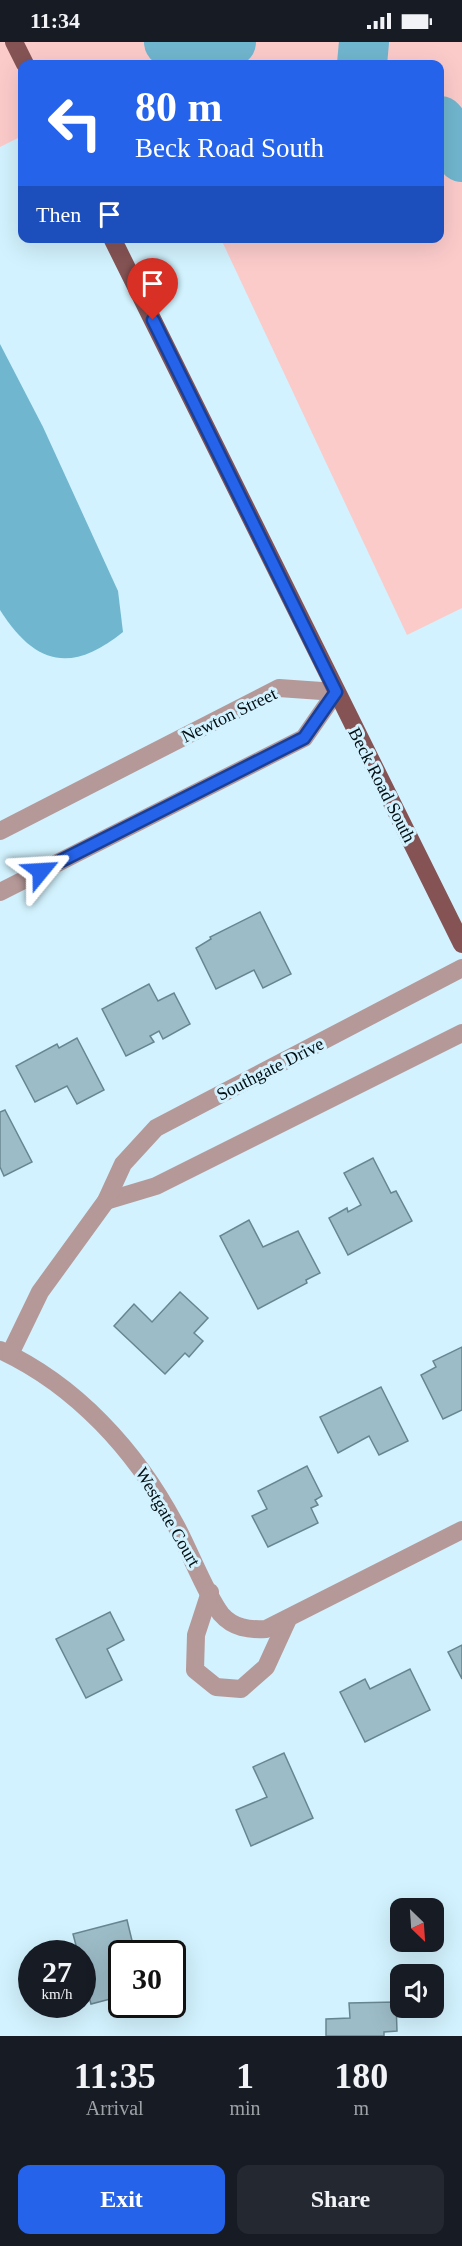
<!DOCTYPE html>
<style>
:root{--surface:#171b24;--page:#242831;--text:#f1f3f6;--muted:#9ea1a6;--accent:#2563eb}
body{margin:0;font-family:"Times New Roman",serif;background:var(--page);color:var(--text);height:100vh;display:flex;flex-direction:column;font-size:22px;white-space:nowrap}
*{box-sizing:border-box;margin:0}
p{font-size:20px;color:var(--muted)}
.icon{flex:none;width:33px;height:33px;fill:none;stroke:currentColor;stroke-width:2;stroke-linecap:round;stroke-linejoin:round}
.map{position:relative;height:1994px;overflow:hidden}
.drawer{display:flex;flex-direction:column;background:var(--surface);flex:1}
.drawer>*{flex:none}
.guide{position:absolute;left:18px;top:18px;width:426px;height:183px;border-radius:12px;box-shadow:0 6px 24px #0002;background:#2563eb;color:#fff;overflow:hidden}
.needle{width:39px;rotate:155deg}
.buttons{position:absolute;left:390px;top:1856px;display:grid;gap:12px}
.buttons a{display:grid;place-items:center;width:54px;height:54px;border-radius:12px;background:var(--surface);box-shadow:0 6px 24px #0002;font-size:30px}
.speed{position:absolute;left:18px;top:1898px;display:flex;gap:12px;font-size:30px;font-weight:700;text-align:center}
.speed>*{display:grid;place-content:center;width:78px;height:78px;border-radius:50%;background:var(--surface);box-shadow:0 6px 24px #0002;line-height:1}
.speed small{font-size:15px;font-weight:400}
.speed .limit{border:3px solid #111;border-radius:9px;background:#fff;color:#111}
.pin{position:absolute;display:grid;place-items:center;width:51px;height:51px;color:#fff;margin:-62px -26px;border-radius:50% 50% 50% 0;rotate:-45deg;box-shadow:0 0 6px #0007}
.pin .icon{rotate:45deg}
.me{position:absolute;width:66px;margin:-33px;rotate:63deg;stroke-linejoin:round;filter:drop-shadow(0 0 4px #0008)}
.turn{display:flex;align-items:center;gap:21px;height:126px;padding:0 18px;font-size:27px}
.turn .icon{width:78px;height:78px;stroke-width:2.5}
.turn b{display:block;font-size:42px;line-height:51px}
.then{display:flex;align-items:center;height:57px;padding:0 18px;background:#0003;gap:12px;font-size:22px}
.eta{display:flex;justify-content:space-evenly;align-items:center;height:102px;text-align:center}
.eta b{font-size:36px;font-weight:800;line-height:42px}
.button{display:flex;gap:12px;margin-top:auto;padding:12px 18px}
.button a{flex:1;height:69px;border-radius:12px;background:var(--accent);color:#fff;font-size:24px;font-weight:800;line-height:69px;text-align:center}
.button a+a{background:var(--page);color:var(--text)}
.status{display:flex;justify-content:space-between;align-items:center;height:42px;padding:0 30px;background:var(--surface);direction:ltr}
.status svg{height:16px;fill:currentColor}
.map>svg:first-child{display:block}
.green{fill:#fbcbca}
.water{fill:#70b6ce}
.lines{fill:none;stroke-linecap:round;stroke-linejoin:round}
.river{stroke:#70b6ce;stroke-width:50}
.building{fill:#9cbcc7;stroke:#688691;stroke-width:1.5}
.minor{stroke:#b59898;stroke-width:18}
.major{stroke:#855354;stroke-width:18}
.route-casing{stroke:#184099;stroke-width:15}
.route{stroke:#2563eb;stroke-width:10}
.labels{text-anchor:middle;stroke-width:6;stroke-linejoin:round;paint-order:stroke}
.street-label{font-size:18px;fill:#040f13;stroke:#d1f2fe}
</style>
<div class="status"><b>11:34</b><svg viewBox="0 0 49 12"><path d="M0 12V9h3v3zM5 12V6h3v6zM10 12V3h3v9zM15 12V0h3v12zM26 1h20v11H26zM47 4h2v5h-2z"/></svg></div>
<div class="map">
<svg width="462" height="1994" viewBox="0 0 462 1994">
<rect width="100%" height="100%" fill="#d1f2fe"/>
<path class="green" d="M0,0h462v566l-55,27 -186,-396 219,-1v-174h-418v72l-22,11z"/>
<path class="water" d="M0,302l43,83 75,164 5,41c-52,42 -88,33 -123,-22z"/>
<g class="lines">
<g class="river">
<path d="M169,0l17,5 45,-5"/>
<path d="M362,22l2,-22"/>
<path d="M440,79l7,8 15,28"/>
</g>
</g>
<g class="building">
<path d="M260,870l31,62 -28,14 -9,-18 -38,19 -20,-41 15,-9 -1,-2z"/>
<path d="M149,942l9,17 16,-8 16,31 -27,15 -4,-8 -9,5 4,6 -28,14 -24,-47z"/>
<path d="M77,996l27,52 -27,14 -10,-18 -32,16 -19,-36 41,-22 2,4z"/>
<path d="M5,1068l27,52 -28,14 -4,-9v-55z"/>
<path d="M373,1116l18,35 5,-2 16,30 -64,34 -19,-37 18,-10 1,4 13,-7 -17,-32z"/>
<path d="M249,1178l14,27 35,-16 22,42 -14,7 1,3 -49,26 -38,-73z"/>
<path d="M180,1250l28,26 -14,15 9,8 -14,16 -4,-4 -20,21 -51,-48 20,-22 18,18z"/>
<path d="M462,1305v63l-19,9 -22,-44 15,-8 -3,-6z"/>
<path d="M381,1345l27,54 -29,14 -10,-19 -31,17 -18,-36z"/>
<path d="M307,1424l15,30 -7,4 3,5 -7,3 7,15 -50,24 -16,-31 15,-7 -9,-18z"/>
<path d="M110,1570l14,28 -17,9 15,31 -36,18 -30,-59z"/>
<path d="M462,1603v34l-14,-27z"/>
<path d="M410,1627l20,41 -65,32 -25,-50 25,-13 5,10z"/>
<path d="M284,1711l29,65 -62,28 -15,-36 31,-13 -14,-30z"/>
<path d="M127,1878l8,33h-13v43l-31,8 -9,-32v-19h-4l-5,-19z"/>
<path d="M396,1960l1,29 -13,1v4h-58v-17l24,-1 -1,-15z"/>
</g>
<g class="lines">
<g class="minor">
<path d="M0,789l279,-143 57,4"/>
<path d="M0,850l304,-154 32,-46"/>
<path d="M106,1159l50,-15 306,-153"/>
<path d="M0,1308c76,35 136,101 175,174 14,25 30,69 46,90 12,14 28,16 45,15l196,-99"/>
<path d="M10,1312l30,-62 66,-91 17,-37 33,-36 306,-160"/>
<path d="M210,1550l-14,43 -1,35 21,17 25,2 25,-22 22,-48"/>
</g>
<g class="major">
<path d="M14,0l11,22"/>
<path d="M112,196l350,706"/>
</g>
</g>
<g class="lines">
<g class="route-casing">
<path id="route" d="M41,829l263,-133 32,-46 -183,-372"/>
</g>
<use href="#route" class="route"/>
</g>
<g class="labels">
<g class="street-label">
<text transform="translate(229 673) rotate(-26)" y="6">Newton Street</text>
<text transform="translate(382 743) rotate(63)" y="6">Beck Road South</text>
<text transform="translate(270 1027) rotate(-27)" y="6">Southgate Drive</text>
<text transform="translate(168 1475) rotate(60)" y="6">Westgate Court</text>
</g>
</g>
</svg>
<div class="buttons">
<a><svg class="needle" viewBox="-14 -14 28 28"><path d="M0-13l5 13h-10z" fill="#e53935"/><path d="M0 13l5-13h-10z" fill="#9ea1a6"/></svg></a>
<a><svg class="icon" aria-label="sound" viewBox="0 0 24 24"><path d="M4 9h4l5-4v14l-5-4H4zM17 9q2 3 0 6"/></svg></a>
</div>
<div class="speed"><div>27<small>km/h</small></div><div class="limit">30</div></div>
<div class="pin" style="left:153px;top:278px;background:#d93025"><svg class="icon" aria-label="arrive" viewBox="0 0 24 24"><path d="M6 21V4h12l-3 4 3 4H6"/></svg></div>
<svg class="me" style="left:41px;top:829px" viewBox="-20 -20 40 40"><path d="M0-17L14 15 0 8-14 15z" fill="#2563eb" stroke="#fff" stroke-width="4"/></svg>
<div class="guide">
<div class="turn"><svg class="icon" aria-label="left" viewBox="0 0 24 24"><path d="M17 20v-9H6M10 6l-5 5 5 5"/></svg><div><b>80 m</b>Beck Road South</div></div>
<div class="then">Then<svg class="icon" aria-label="arrive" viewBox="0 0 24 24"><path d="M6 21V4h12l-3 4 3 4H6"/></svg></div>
</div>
</div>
<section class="drawer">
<div class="eta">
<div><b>11:35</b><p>Arrival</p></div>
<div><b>1</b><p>min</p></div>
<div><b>180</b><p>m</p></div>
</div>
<div class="button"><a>Exit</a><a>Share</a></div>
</section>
